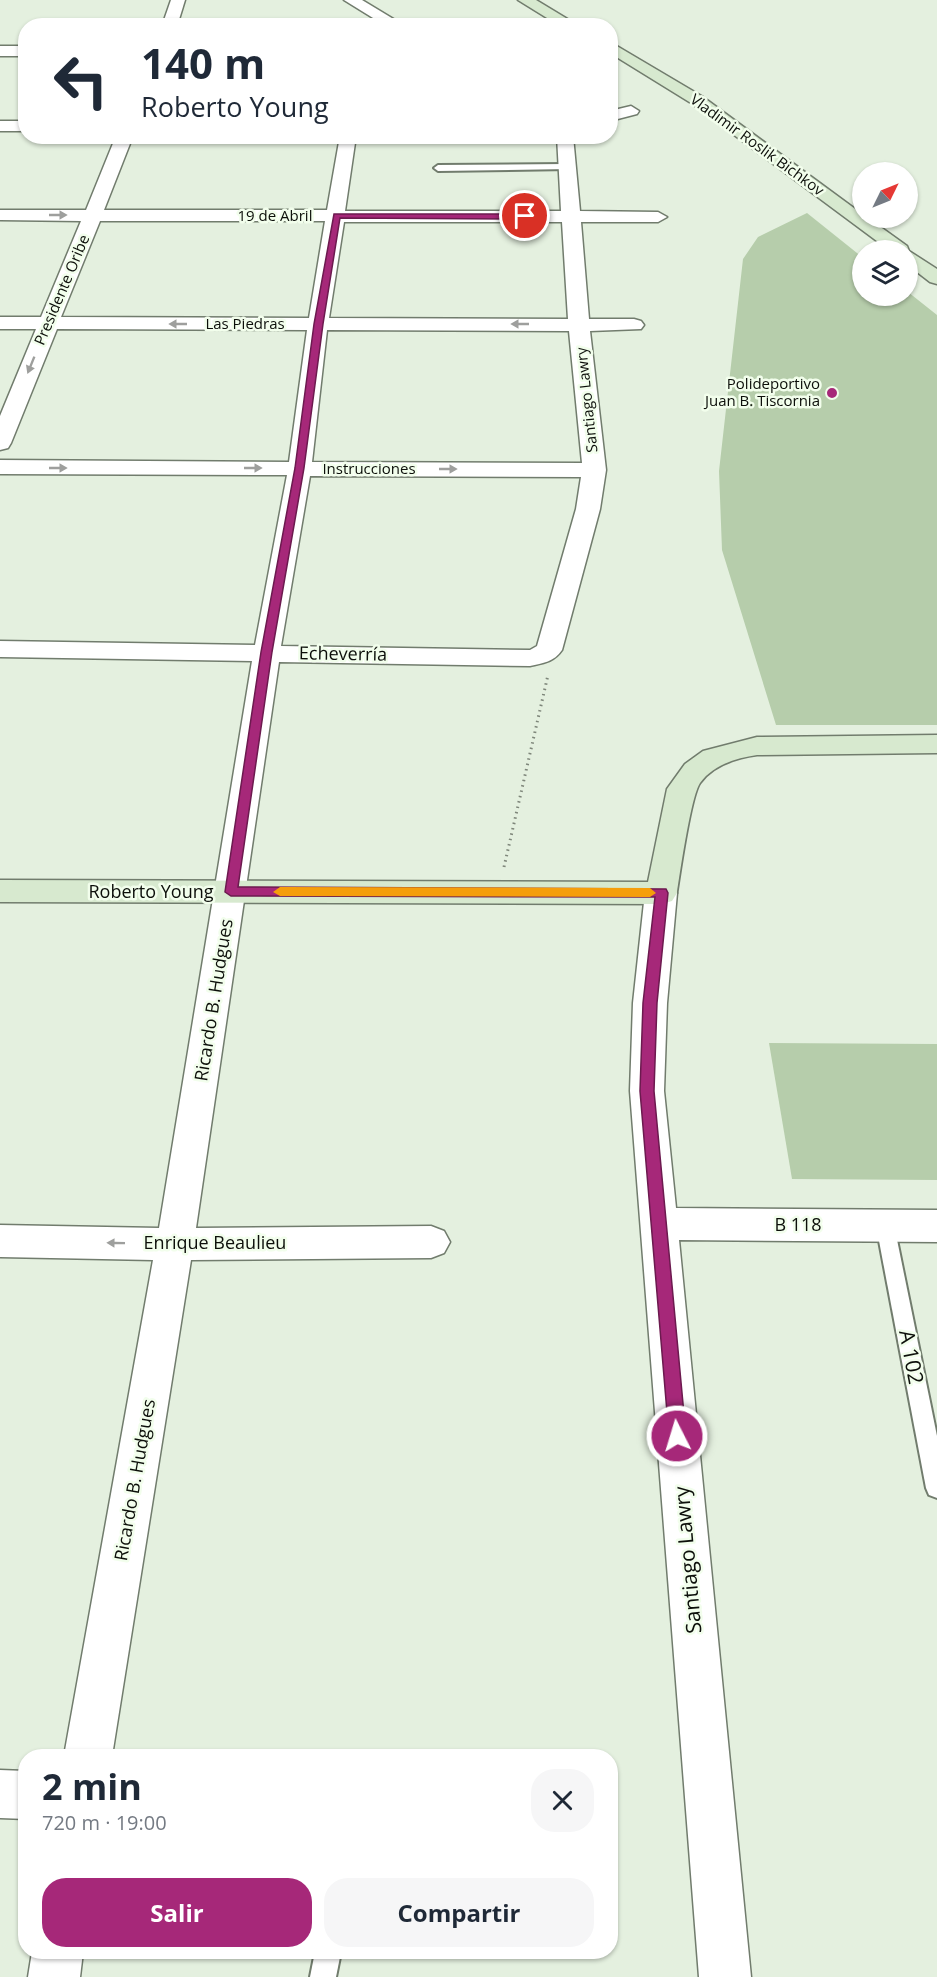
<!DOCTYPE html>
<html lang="es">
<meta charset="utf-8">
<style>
:root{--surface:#fff;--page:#f6f6f7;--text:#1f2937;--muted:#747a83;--accent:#a62879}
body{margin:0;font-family:"Open Sans",sans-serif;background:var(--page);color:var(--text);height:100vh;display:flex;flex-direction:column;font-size:22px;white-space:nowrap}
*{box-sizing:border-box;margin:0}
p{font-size:20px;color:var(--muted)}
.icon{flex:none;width:33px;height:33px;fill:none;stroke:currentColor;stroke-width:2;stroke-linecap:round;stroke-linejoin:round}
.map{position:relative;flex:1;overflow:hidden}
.details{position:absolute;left:18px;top:1749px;width:600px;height:210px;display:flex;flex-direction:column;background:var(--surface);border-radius:24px;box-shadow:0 2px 4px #0004}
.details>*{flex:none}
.guide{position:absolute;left:18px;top:18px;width:600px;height:126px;border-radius:24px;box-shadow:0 2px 4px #0004;background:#fff;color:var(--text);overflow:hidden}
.needle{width:39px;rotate:47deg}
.tools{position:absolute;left:852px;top:162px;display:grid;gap:12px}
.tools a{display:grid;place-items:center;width:66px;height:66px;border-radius:50%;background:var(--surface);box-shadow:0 2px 4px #0004;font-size:30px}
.pin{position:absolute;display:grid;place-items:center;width:51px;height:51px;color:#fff;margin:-26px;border:3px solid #fff;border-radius:50%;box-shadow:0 2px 6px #0007}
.me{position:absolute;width:66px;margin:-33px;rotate:355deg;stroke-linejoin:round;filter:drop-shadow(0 0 4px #0008)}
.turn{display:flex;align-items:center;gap:21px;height:126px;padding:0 24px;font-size:27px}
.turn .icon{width:78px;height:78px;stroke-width:2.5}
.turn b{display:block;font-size:42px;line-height:51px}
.round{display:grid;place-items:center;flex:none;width:63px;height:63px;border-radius:24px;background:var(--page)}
.head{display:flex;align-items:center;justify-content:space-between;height:102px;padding:0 24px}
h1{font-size:36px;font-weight:700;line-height:45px}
.primary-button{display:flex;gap:12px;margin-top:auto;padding:12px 24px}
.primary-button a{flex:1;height:69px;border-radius:24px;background:var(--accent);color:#fff;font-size:24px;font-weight:700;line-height:69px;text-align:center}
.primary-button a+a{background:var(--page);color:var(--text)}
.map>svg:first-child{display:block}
.green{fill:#b6cdab}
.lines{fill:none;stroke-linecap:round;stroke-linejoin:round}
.lane-casing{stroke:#717c6d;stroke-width:4}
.street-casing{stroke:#717c6d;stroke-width:3}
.secondary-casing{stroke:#717c6d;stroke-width:3}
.path{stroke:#7e867a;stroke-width:3;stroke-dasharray:1.5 4;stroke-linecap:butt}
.lane{fill:#fff;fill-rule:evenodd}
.street{fill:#fff;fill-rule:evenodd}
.secondary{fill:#d7e9cf;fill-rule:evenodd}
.oneway{fill:#9e9f9d}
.route{fill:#a62879;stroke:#6c1a4f;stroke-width:1.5}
.slow{fill:#f59e0b}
.poi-dot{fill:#a62879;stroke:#f2feec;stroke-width:2}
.labels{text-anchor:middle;stroke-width:5;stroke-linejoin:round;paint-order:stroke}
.far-street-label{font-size:15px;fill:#0c0f0a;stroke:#f2feec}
.far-poi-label{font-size:15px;fill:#0c0f0a;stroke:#f2feec;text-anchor:end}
.street-label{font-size:18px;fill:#0c0f0a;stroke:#f2feec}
.near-street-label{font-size:21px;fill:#0c0f0a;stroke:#f2feec}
</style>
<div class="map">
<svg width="937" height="1977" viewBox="0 0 937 1977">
<rect width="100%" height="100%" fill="#e4f0df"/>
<g class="green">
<path d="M807,213l55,44v39h46v-4l29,23v410h-161l-54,-175 -3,-79 24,-212 15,-22z"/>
<path d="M769,1043l168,1v136l-145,-1z"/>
</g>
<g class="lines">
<g class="lane-casing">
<g id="lane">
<path d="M567,164l3,1v4l-132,2 -4,-3 4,-3z"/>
<path d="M885,1217l7,2 2,6 43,211v62l-8,-3 -3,-7 -50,-263 2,-6z"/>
<path d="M315,1952h26l-5,25h-26z"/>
</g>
</g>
<g class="street-casing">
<g id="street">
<path d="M171,0h14l-8,26h-15z"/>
<path d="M344,0h18l43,26h-19z"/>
<rect x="0" y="46" width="26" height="10"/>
<path d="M631,106l8,5 -2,3 -27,7v-10z"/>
<rect x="0" y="121" width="26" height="10"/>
<path d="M116,136h17l-29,74h223l13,-74h16l-11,75h216l-4,-75h16l7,75 78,1 9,5 -9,5h-77l8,97h45l7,2 3,4 -3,4 -51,2 16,139 -6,39 -38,141c-8,12 -19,13 -32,16l-251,-4 -83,566 235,-2 13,5 6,11 -6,11 -13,5 -240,2 -79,496h-48l89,-496 -153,-3v-32l159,3 93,-567 -252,-4v-16l255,4 32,-170 -287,-1v-14l289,2 18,-132 -250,-1 -46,114 -3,5 -8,2v-34l36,-87h-36v-12h41l40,-96 -81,-1v-10h86zM100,221h225l-16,97 -248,-1zM344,222h218l6,97 -239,-1zM327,330l242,1 13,132 -270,-1zM310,476l271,1 -5,32 -39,137 -7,4 -249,-4z"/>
<path d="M661,882l11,3 5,8 -10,110 -3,88 12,117 261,2v32l-258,-2 72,737h-52l-69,-886 3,-88 12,-110 5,-8z"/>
<path d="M0,1770l26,1v48l-26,-1z"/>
<path d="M32,1952h51l-3,25h-52z"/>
</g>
</g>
<g class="secondary-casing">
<g id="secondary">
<path d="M518,0h18l43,26h-19z"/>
<path d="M610,42l93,55 159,117v4h6l39,28 2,5 28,18v15l-7,-2 -22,-17v-15h-19l-198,-147 -81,-50z"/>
<path d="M937,735v18l-180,2c-21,3 -44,10 -57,28 -9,13 -20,90 -23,110l-5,8 -11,3 -661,-2v-22l648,2 19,-93 18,-25 18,-13 54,-14z"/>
</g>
</g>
<path class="path" d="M504,867l44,-192"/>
<use href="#lane" class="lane"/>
<use href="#street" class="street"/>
<use href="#secondary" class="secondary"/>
</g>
<defs><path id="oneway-solid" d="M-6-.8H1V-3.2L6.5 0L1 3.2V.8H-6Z" transform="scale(1.5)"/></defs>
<g class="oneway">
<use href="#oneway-solid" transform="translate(58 215)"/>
<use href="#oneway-solid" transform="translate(178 324) rotate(-180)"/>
<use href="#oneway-solid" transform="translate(520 324) rotate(-180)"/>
<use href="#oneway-solid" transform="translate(31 365) rotate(112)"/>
<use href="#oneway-solid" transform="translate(58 468)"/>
<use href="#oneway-solid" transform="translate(253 468)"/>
<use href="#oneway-solid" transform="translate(448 469)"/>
<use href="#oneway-solid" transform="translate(116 1243) rotate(-179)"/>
</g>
<path class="route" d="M334,214h191l3,2 -3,3 -185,-1 -17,106 -19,144 -32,184 -34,235 428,2 2,4 -11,110 -3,88 32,345 -3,6 -6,2 -6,-2 -2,-6 -29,-345 3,-88 12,-106 -424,-1 -6,-4 36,-240 34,-184 19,-144z"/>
<path class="slow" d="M280,887l370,1 6,5 -6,4 -370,-1 -7,-4z"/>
<circle class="poi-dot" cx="832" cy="393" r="6"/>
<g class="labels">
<g class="far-street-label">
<text transform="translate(757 145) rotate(36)" y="5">Vladimir Roslik Bichkov</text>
<text x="275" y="221">19 de Abril</text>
<text transform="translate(62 290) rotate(-67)" y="5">Presidente Oribe</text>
<text x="245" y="329">Las Piedras</text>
<text transform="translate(587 400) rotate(-96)" y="5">Santiago Lawry</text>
<text x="369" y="474">Instrucciones</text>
</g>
<g class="far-poi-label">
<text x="820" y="389">Polideportivo<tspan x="820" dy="17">Juan B. Tiscornia</tspan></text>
</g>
<g class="street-label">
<text transform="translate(343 654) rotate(1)" y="6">Echeverría</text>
<text x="151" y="898">Roberto Young</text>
<text transform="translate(214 1000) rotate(-81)" y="6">Ricardo B. Hudgues</text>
<text x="798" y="1231">B 118</text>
<text x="215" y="1249">Enrique Beaulieu</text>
<text transform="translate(135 1480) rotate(-80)" y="6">Ricardo B. Hudgues</text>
</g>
<g class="near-street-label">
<text transform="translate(911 1357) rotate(79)" y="7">A 102</text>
<text transform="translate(688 1560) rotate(-95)" y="7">Santiago Lawry</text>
</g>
</g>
</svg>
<div class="tools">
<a><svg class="needle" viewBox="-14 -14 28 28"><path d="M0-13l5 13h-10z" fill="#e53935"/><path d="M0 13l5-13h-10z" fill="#747a83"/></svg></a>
<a><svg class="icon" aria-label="layers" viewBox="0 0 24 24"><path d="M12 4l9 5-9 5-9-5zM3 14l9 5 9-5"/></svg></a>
</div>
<div class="pin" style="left:525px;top:216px;background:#d93025"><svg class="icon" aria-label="arrive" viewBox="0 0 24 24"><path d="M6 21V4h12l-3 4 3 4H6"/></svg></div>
<svg class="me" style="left:677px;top:1436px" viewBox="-20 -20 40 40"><circle r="17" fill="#a62879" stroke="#fff" stroke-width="3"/><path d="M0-11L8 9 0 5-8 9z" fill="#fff"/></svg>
<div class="guide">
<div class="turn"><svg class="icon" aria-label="left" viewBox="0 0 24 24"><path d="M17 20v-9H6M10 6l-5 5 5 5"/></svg><div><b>140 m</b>Roberto Young</div></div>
</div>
<section class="details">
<div class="head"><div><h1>2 min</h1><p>720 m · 19:00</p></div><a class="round"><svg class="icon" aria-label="close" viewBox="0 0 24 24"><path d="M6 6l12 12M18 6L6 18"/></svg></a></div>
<div class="primary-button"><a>Salir</a><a>Compartir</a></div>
</section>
</div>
